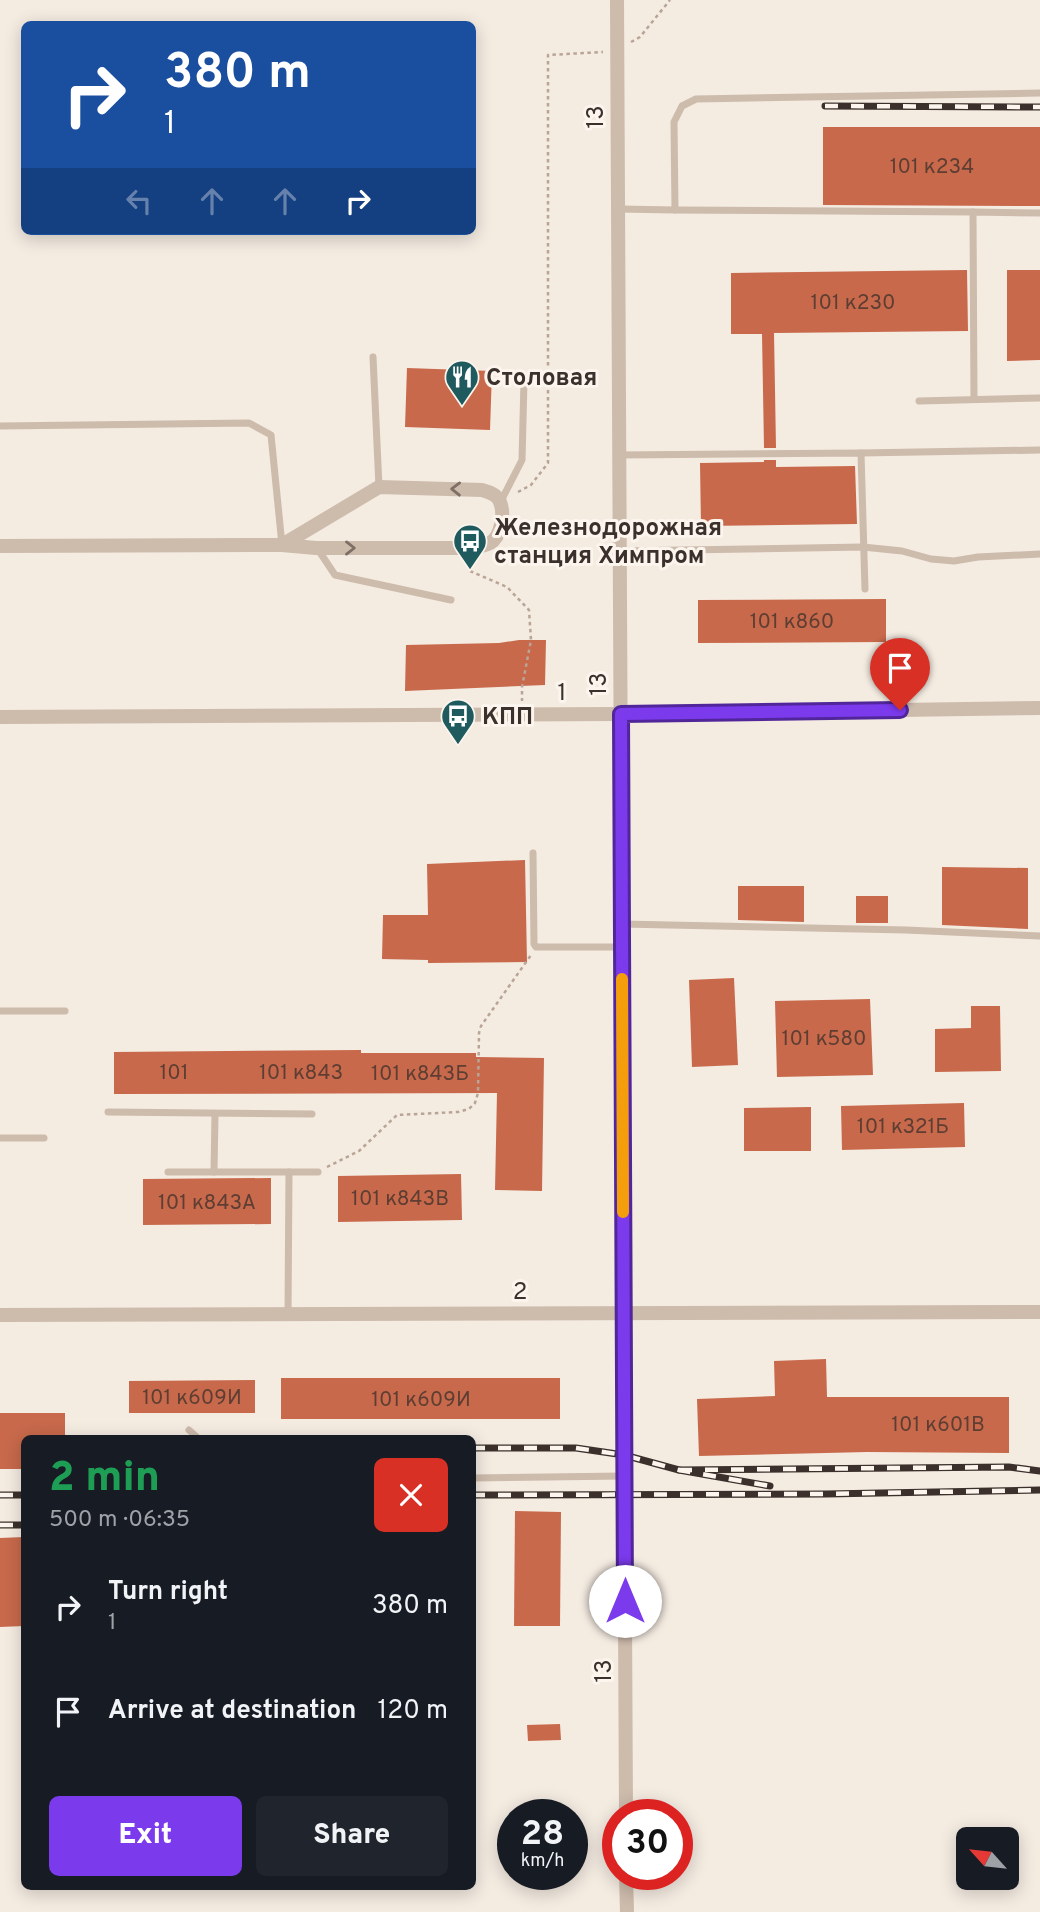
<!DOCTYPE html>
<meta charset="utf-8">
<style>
:root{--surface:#171b24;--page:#20242c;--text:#f1f3f6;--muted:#9ea1a6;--accent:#7c3aed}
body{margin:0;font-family:Overpass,sans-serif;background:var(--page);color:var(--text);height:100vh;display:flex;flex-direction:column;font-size:26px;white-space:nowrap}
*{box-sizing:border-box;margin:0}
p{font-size:23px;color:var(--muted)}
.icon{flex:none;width:38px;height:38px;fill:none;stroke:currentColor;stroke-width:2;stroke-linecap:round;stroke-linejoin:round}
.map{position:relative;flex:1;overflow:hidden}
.sheet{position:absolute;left:21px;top:1435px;width:455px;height:455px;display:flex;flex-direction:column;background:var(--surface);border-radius:10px;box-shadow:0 4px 18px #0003}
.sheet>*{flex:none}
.guide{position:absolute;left:21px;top:21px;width:455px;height:214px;border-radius:10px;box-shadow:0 4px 18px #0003;background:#1a4fa0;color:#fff;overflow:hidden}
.needle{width:46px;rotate:297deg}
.controls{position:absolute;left:956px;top:1827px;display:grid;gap:14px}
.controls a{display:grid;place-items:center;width:63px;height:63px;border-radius:10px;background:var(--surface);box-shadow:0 4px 18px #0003;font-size:35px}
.speed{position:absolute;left:497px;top:1799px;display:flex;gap:14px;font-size:35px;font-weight:700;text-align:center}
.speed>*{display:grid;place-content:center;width:91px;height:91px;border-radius:50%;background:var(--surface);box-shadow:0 4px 18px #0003;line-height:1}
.speed small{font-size:18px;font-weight:400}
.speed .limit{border:10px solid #d22;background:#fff;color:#111}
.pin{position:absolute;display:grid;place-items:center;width:60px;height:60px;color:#fff;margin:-72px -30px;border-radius:50% 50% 50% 0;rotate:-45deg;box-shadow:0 0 7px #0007}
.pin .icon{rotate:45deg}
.me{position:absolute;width:77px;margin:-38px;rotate:0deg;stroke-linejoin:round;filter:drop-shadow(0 0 5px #0008)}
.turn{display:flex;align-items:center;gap:24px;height:147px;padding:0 28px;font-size:32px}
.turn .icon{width:91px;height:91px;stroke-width:2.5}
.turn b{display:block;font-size:49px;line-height:60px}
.lanes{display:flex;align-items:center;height:66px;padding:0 28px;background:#0003;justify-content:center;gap:35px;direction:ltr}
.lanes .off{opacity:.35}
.round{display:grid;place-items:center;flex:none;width:74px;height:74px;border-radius:10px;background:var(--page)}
.head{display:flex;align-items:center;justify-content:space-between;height:119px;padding:0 28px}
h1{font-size:42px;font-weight:800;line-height:52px;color:#1e9e55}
.cta{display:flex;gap:14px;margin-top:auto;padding:14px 28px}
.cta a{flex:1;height:80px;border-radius:10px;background:var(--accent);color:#fff;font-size:28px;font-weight:800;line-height:80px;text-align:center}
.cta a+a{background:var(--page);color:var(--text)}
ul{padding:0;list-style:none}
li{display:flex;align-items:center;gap:21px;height:105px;padding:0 28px}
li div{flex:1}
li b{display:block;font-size:26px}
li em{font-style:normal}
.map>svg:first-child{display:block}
.building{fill:#c8694b}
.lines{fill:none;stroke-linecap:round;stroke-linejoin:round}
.path{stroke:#b9a596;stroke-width:2.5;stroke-dasharray:3.5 3.5;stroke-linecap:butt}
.lane{stroke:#cdbbac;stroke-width:7}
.street{stroke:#cdbbac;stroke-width:14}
.rail-casing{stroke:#3b302b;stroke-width:7}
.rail{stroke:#fbf5ee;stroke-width:4.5;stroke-dasharray:13;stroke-linecap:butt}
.oneway{stroke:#7d6f65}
.route-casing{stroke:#51269a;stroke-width:18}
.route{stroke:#7c3aed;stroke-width:12}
.slow{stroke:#f59e0b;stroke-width:12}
.labels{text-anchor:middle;stroke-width:6;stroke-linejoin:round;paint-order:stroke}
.number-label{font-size:21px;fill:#5e3e33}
.street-label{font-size:24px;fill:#3b302b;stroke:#fbf5ee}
.poi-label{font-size:24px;font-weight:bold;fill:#3b302b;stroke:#fbf5ee;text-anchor:start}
</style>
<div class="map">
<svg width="1040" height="1912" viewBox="0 0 1040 1912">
<rect width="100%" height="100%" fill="#f4ebe1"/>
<g class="building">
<path d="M823,127h217v79l-217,-1z"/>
<path d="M967,270l1,61 -194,2 2,115h-12l-2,-114h-31v-61z"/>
<path d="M1007,270h33v90l-33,1z"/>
<path d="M407,368l85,3 -2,59 -85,-3z"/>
<path d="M764,460h12v7l79,-1 2,58 -156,2 -1,-63 64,-1z"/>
<path d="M886,599v43l-188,1v-43z"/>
<path d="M519,640h27l-1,45 -140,6 1,-46 93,-2z"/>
<path d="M525,860l2,102 -99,1v-3l-46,-1 1,-44h45l-1,-51z"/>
<path d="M942,867l86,1v61l-86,-4z"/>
<path d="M738,886h66v36l-66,-2z"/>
<rect x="856" y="896" width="32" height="27"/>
<path d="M734,978l4,87 -46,2 -3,-87z"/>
<path d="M870,999l3,76 -96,2 -2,-76z"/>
<path d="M971,1006h29l1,65 -66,1v-43l36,-1z"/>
<path d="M361,1050v3h115v4l68,1 -2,133 -47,-1 2,-97 -383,1v-42z"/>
<path d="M964,1103l1,44 -123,3 -1,-44z"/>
<path d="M811,1107v44h-67v-43z"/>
<path d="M461,1174l1,46 -124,2v-46z"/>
<path d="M271,1178v46l-128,1v-46z"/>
<path d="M826,1359l1,38h182v56l-142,-1 -168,4 -2,-57 78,-3 -1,-35z"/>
<rect x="281" y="1378" width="279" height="41"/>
<path d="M255,1380v33h-126v-32z"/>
<path d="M0,1413h65v25h-41v31h-24z"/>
<path d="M515,1511l46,1 -1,114h-46z"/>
<path d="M24,1537v89l-24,1v-89z"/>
<path d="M560,1724l1,16 -33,1 -1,-16z"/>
</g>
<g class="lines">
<g class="path">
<path d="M631,42l9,-5 30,-37"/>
<path d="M518,492l13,-7 17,-22v-408l55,-3"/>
<path d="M470,571l37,16 22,23 2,30 -9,47v14"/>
<path d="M327,1167l32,-16 38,-36 61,-3 11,-3 6,-6 3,-10 1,-60 2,-7 50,-71"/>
</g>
<g class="lane">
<path d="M619,209l56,1 -1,-88 8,-16 14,-7 344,-6"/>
<path d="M675,210l298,2"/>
<path d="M373,357l6,130"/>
<path d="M974,399l-1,-187 67,1"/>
<path d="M919,401l121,-3"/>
<path d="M0,426l249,-3 22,12 11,110"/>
<path d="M861,453l179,-3"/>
<path d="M619,455l242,-2 4,136"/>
<path d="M501,501l21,-41 2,-79"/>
<path d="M317,548l18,27 116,25"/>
<path d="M620,551l243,-4 39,4 29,8 23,2 24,-4 62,-3"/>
<path d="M533,853l1,91 2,3h86"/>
<path d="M622,924l284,6 134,6"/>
<path d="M0,1011h65"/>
<path d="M108,1112l204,2"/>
<path d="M0,1138h44"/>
<path d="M168,1172h150"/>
<path d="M214,1172l1,-58"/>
<path d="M288,1314l1,-142"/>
<path d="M189,1430l9,8"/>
<path d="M472,1478l152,-2"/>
</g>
<g class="street">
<path d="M617,0l9,1815"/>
<path d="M0,546l282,-1 34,3h152c6,-1 16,-1 22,-5 11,-6 15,-29 10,-41 -2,-7 -11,-10 -18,-12l-103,-3 -97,58"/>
<path d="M0,717l621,-3 419,-6"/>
<path d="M0,1315l1040,-3"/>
<path d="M626,1874l1,38"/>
</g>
<g class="rail-casing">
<g id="rail">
<path d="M825,106l215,1"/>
<path d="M472,1448h104l48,7 55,15 91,16"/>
<path d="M679,1470l330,-3 31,4"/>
<path d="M0,1495h24"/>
<path d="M472,1495l354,-1 214,-4"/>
<path d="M0,1525h24"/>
</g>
</g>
<use href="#rail" class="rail"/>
</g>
<defs><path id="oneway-chevron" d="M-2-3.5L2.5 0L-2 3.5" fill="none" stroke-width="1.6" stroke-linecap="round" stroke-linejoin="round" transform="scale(1.75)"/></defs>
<g class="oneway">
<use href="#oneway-chevron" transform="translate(456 489) rotate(-179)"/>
<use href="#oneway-chevron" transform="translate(350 548)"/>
</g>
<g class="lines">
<g class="route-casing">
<path id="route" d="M625,1601l-4,-887 279,-4"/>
</g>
<use href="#route" class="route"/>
<path class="slow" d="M622,979l1,233"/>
</g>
<defs>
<g id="restaurant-pin" transform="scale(1.75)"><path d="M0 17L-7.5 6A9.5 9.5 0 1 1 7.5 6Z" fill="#1f5a5e" stroke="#fbf5ee"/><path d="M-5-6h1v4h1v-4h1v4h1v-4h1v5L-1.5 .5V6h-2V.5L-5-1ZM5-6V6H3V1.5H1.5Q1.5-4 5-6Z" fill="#fff"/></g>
<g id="bus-pin" transform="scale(1.75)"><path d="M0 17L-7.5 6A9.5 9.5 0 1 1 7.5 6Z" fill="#1f5a5e" stroke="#fbf5ee"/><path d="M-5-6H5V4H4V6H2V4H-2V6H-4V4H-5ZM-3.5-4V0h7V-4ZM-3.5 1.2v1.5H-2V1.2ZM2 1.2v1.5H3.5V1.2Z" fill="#fff"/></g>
</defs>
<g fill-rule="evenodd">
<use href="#restaurant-pin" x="462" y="377"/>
<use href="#bus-pin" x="470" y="541"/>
<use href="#bus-pin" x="458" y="716"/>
</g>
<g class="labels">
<g class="number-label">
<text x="932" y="173">101 к234</text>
<text x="853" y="309">101 к230</text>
<text x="792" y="628">101 к860</text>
<text x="824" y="1045">101 к580</text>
<text x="174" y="1079">101</text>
<text x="301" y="1079">101 к843</text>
<text x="420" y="1080">101 к843Б</text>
<text x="903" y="1133">101 к321Б</text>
<text x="400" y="1205">101 к843В</text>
<text x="207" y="1209">101 к843А</text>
<text x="192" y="1404">101 к609И</text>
<text x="421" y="1406">101 к609И</text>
<text x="938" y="1431">101 к601В</text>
</g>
<g class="street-label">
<text transform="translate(595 117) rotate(-90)" y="8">13</text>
<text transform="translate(598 684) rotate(-90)" y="8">13</text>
<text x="562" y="700">1</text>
<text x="520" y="1299">2</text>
<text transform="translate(603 1671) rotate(-90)" y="8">13</text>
</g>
<g class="poi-label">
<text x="486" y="385">Столовая</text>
<text x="494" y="535">Железнодорожная<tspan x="494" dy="28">станция Химпром</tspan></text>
<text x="482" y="724">КПП</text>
</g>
</g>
</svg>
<div class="controls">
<a><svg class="needle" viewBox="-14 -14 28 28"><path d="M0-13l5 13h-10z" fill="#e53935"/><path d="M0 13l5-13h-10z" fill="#9ea1a6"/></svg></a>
</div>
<div class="speed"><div>28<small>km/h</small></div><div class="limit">30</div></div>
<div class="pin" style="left:900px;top:710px;background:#d93025"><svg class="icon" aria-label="arrive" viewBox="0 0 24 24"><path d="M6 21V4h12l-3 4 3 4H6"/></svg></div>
<svg class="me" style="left:625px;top:1601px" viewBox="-20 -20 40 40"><circle r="19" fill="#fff"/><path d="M0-13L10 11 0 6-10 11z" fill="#7c3aed"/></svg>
<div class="guide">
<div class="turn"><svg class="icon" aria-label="right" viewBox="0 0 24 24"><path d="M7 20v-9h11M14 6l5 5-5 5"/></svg><div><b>380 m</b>1</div></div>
<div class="lanes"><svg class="icon off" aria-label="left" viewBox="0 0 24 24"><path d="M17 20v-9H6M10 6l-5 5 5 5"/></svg><svg class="icon off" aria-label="ahead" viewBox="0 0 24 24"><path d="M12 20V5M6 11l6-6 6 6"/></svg><svg class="icon off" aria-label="ahead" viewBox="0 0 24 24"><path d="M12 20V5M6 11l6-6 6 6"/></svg><svg class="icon" aria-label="right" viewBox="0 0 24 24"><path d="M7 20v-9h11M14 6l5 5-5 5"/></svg></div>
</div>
<section class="sheet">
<div class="head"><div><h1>2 min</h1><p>500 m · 06:35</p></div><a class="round" style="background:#d93025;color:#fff"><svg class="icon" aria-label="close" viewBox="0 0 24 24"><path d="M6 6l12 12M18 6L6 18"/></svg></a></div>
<ul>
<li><svg class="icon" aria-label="right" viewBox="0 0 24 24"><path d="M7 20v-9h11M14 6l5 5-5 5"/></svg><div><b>Turn right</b><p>1</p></div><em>380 m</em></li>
<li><svg class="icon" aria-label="arrive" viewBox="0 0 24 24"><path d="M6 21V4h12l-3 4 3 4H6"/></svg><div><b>Arrive at destination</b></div><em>120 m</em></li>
</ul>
<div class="cta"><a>Exit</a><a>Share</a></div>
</section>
</div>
